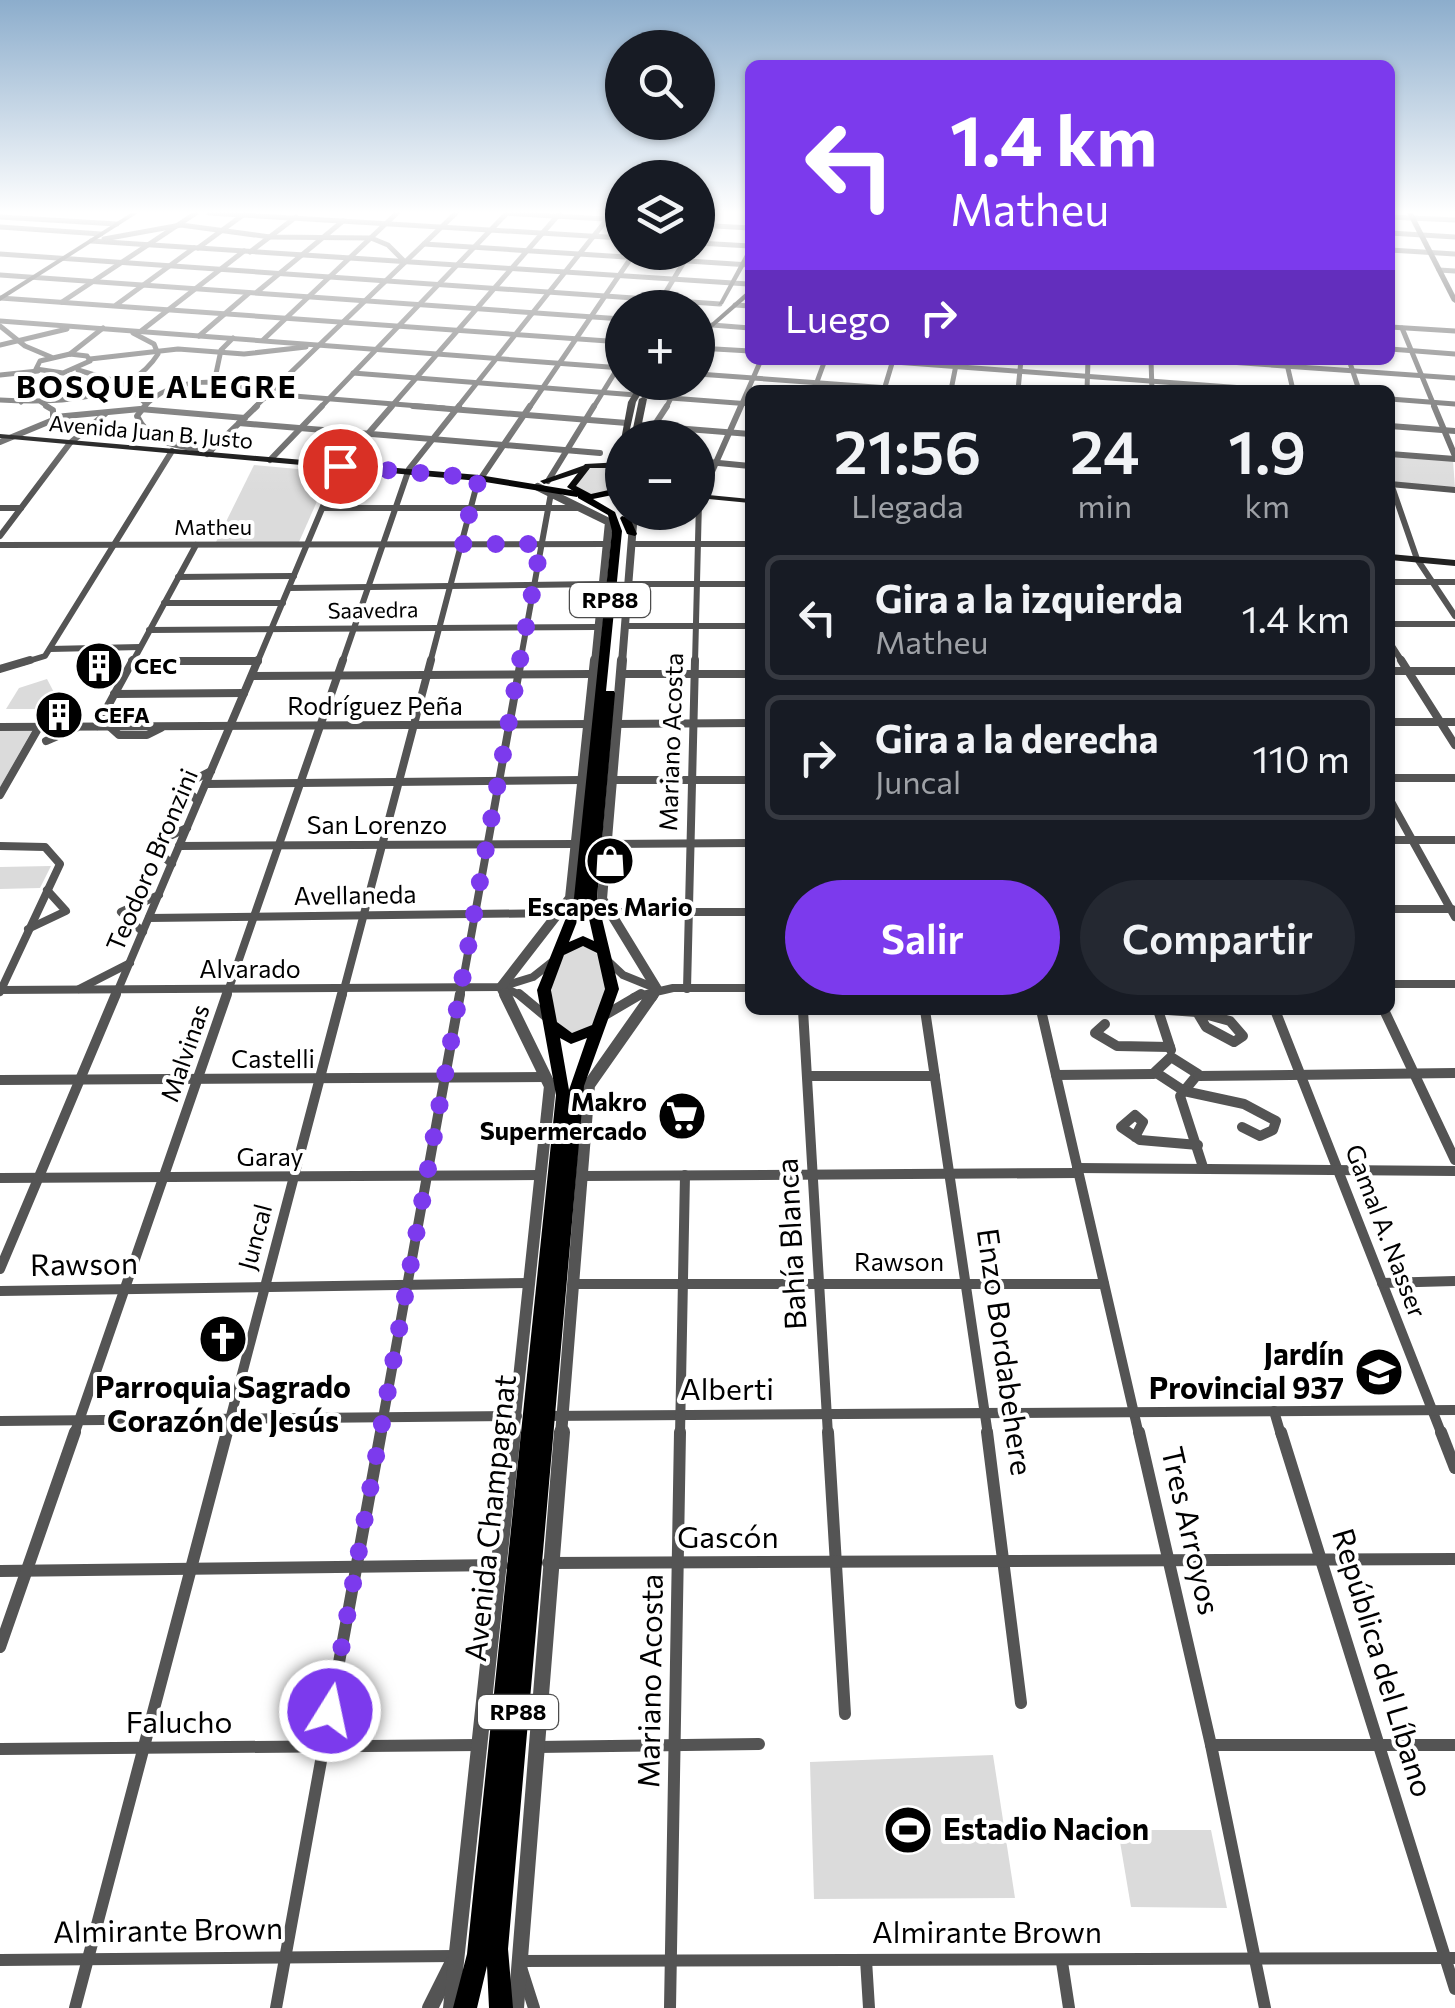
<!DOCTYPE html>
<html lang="es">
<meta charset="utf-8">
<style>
:root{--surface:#171b24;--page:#242831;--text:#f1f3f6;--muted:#9ea1a6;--line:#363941;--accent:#7c3aed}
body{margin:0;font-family:Commissioner,sans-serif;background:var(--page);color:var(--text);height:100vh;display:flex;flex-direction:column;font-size:38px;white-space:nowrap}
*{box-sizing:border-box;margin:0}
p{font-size:32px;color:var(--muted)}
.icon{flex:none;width:55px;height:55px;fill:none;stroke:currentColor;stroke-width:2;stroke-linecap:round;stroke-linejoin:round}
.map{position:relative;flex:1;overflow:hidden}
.sheet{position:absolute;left:745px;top:385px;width:650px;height:630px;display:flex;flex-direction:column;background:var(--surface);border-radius:15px;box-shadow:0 2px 8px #0004}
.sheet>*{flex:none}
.top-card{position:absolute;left:745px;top:60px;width:650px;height:305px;border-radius:15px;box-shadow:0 2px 8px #0004;background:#7c3aed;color:#fff;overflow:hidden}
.buttons{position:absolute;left:605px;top:30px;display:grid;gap:20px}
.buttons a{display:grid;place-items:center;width:110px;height:110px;border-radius:50%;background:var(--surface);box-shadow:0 2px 8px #0004;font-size:50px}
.pin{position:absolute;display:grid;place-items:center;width:85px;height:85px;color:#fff;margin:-42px;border:5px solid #fff;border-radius:50%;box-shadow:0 2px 10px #0007}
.me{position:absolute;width:110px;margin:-55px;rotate:10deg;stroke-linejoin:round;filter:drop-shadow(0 0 8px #0008)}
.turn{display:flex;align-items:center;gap:35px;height:210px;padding:0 40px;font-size:45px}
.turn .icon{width:130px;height:130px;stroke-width:2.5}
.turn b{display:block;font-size:70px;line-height:85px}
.then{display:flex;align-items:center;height:95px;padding:0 40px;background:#0003;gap:20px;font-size:38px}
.eta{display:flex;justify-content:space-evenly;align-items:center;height:170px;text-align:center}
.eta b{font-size:60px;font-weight:600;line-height:70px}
.primary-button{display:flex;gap:20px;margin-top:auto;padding:20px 40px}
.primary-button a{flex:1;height:115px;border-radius:60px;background:var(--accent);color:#fff;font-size:40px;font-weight:600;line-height:115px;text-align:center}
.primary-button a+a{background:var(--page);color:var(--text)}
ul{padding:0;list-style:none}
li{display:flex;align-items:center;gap:30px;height:125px;margin:0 20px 15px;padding:0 20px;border:5px solid var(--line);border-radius:15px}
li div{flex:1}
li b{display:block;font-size:38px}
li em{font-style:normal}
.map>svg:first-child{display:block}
.green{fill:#dbdbdb}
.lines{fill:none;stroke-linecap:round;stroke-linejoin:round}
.minor-far4{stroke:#545454;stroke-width:5}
.minor-far3{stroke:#545454;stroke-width:6}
.minor-far2{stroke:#545454;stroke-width:8}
.minor-far1{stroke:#545454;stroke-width:10}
.minor{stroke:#545454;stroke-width:12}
.tertiary-far3{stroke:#545454;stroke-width:8}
.tertiary-far2{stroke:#545454;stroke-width:10}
.tertiary-far1{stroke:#545454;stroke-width:12}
.tertiary{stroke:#545454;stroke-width:16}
.secondary{fill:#212121;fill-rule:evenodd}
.primary{fill:#000;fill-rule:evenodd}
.trunk{fill:#000;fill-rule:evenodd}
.route{stroke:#7c3aed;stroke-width:18;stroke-dasharray:0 32.4}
.labels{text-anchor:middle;stroke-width:8;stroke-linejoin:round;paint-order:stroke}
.far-street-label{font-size:22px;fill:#000;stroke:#fff}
.shield{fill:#fff;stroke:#4c4c4c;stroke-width:2.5}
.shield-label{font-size:22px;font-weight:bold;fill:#000}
.far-poi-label{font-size:22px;font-weight:bold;fill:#000;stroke:#fff;text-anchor:start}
.street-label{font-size:25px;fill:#000;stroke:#fff}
.poi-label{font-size:25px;font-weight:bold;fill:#000;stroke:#fff}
.far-district-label{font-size:30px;font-weight:bold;letter-spacing:2.5px;fill:#000;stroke:#fff}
.near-street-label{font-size:30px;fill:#000;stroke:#fff}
.near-poi-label{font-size:30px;font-weight:bold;fill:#000;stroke:#fff;text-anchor:end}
</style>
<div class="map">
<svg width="1455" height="2008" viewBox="0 0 1455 2008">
<rect width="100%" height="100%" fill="#fff"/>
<g class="green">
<path d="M1390,455l63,5 2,28 -60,-5z"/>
<path d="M254,465l76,7 -31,70h-83z"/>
<path d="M618,465l4,3 -3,23 -28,4 -15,-5 -1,-8 18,-16z"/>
<path d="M47,679l12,23 -5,7h-48l13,-21z"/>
<path d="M0,729h33l-33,58z"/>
<path d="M51,866l-11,22 -40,1v-22z"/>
<path d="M583,945l16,10 8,36 -15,34 -20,10 -17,-15 -5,-42 17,-28z"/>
<path d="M993,1755l22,143 -201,1 -4,-137z"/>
<path d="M1118,1830h93l16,78 -96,-1z"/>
</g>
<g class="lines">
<g class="minor-far4">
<path d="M209,213l413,25"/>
<path d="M505,213l117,7"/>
<path d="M0,217l117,7"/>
<path d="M1390,217l65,3"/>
<path d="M698,225l52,3"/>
<path d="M0,227l101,7"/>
<path d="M1390,233l65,4"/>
<path d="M104,239l77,-14 89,12 101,1 17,7 17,17"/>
<path d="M91,241l657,43"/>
<path d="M698,241l17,-28"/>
<path d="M698,243l52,3"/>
<path d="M424,244l326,21"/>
<path d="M198,248l45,-33"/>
<path d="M1390,250l65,4"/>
<path d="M250,252l46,-35"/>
<path d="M0,254l720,50"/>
<path d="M1439,270l16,1"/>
<path d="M0,275l622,44"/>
<path d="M257,292l86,-71"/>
<path d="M0,298l622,44"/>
<path d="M62,302l134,-89"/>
<path d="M116,305l78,-57"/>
<path d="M735,305l15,1"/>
<path d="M656,308l34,-56"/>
<path d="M0,321l622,47"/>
<path d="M698,325h5"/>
<path d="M712,325l38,3"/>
<path d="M0,326l25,20 26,11"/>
<path d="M1390,327l65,4"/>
<path d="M1402,328l33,80"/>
<path d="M141,331l103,-80"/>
<path d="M199,336l50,-43"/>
<path d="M263,340l134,-127"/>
<path d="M0,345l67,-16"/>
<path d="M698,348l52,3"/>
<path d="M1390,349l65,5"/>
<path d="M70,354l17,2 3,5 -27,12 -27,-4 4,-8z"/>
<path d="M70,354l33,-26"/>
<path d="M90,359l88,-10 66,5 62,-7"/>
<path d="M868,360l402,30"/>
<path d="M1151,360l1,30"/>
<path d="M1201,360l254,18"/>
<path d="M1286,360l7,30"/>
<path d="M1349,360l10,30"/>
<path d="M78,370l47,14 19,18"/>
<path d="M353,373l283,22"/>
<path d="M698,374l218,16"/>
<path d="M0,375l38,-4"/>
<path d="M214,383l7,-33 12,-12"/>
<path d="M814,390l11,-30"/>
<path d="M884,390l9,-30"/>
<path d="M951,390l6,-30"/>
<path d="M1018,390l3,-30"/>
<path d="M1087,390l1,-30"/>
<path d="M269,394l175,14"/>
<path d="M644,396l106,8"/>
<path d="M1390,399l65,5"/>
<path d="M0,400c52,3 127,3 158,-46l-4,-10 -21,-11"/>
<path d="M21,402l28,-29"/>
<path d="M41,402l9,6"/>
<path d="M143,408c30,-34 86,-31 122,-10"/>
<path d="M254,408l202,-195"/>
<path d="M320,408l187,-195"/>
<path d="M390,408l170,-195"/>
<path d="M457,408l155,-195"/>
<path d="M529,408l106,-156"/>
<path d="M593,408l29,-47"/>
<path d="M666,408l13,-26"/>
<path d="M740,408l21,-48"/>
</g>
<g class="minor-far3">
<path d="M145,406l-8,10c13,30 46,30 74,35"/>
<path d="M413,406l214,17"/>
<path d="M1434,406l21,50"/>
<path d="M55,417l85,-8 105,9"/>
<path d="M239,423l361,30"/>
<path d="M637,425l113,9"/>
<path d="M1390,426l65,5"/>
<path d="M646,438l21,-32"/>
<path d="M0,442l53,-22v-10l-7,-4"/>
<path d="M207,454l50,-48"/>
<path d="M1390,454l65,5"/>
<path d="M270,460l52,-54"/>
<path d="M698,461l52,5"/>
<path d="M548,481l46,-75"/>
<path d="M1390,481l27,78 38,57"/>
<path d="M1390,484l65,6"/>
<path d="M0,508h21"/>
<path d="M323,508h257"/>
<path d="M0,536l70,-93 35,-29"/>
<path d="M632,544h118"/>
<path d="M0,545l607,-1"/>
<path d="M178,577l116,-1"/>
<path d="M1390,582h65"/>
<path d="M629,584h121"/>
<path d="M289,588l312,-4"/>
<path d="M164,603h119"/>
<path d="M1390,624h65"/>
<path d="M625,626h125"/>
<path d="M149,630l447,-3"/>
<path d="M1390,643l13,20"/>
<path d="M50,649l90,-2"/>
<path d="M132,661h126"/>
<path d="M22,663l23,-7 127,-205"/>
<path d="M132,663l64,-118"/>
<path d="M257,663l83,-197 52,-60"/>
<path d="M342,663l67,-194 50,-63"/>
<path d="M430,663l47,-179 53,-78"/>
<path d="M520,663l31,-170"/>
<path d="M695,663l4,-162 42,-95"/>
</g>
<g class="minor-far2">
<path d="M1401,660l54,85"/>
<path d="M132,661h126"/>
<path d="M0,669l30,-9"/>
<path d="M1390,671h65"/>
<path d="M621,674h129"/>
<path d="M252,676l339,-2"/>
<path d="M114,694l130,-1"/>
<path d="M1390,722h65"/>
<path d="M613,724l137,-1"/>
<path d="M97,726l36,-66"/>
<path d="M109,726l10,9h28l14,-7"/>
<path d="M0,727l592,-3"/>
<path d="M46,741l30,-13"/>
<path d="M1390,778h65"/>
<path d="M612,780h138"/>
<path d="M206,784l375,-4"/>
<path d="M0,795l39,-68"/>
<path d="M1390,800l65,117"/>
<path d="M198,801l-16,-15 29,-15"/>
<path d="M1390,840h65"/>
<path d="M608,844l142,-1"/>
<path d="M0,846l45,1 15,17 -60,128"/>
<path d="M179,846l396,-2"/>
<path d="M172,864l-22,-19 37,-17"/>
<path d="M1390,909h62"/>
<path d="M607,912h143"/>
<path d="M149,918l412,-5"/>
<path d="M28,929l38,-18 -19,-21"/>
<path d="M143,932l-22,-20 38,-17"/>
<path d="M608,961l15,14 32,13"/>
<path d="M1390,984h65"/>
<path d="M503,987l21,10"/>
<path d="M79,989l51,-26"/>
<path d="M687,989l8,-329"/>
<path d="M0,990l501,-3 32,-10 19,-15"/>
<path d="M115,997l143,-337"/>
<path d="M226,997l117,-337"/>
<path d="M342,997l89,-337"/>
<path d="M460,997l61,-337"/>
<path d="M634,997l39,-9h77"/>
</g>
<g class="minor-far1">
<path d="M519,994l29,24"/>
<path d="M803,1010l25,425"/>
<path d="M925,1010l63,425"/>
<path d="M1041,1010l98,425"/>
<path d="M1158,1010l13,40"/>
<path d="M1168,1010l29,2"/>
<path d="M1275,1010l167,425"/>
<path d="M1384,1010l71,150"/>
<path d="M1197,1012l33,9 13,15 -9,6 -28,-15z"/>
<path d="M605,1015l36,-21"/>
<path d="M1105,1024l-10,9 22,13 53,1"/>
<path d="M1171,1057l27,17 -14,17 -29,-19z"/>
<path d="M1056,1075l98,-1"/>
<path d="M809,1076h126"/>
<path d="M1198,1076l257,-3"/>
<path d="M0,1080l546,-3"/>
<path d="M1184,1091l60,13 32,17 -3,9 -13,6 -18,-9"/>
<path d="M1184,1091l-4,5 23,71"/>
<path d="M1135,1137l8,-15 -8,-7 -14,12 19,13 58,5"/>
<path d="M1077,1168l378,3"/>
<path d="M582,1176l496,-3"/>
<path d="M0,1178l541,-3"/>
<path d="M0,1269l116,-275"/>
<path d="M1382,1283l73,-2"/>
<path d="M574,1284h530"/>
<path d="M0,1291l529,-8"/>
<path d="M1274,1411l7,24"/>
<path d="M543,1416l912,-6"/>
<path d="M0,1421l517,-5"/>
<path d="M74,1435l153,-441"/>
<path d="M226,1435l116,-441"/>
<path d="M380,1435l80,-441"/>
<path d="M680,1435l5,-260"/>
</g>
<g class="minor">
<path d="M828,1432l17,282"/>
<path d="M987,1432l34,271"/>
<path d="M1139,1432l72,313 54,263"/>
<path d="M1281,1432l174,557"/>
<path d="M1441,1432l14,36"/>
<path d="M548,1563l907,-4"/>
<path d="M0,1571l502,-6"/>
<path d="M0,1647l75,-215"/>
<path d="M1211,1745h244"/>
<path d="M537,1747l222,-3"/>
<path d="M0,1749l479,-4"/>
<path d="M0,1960l456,-4"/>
<path d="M866,1960l3,48"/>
<path d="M1062,1962l7,46"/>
<path d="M75,2008l152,-576"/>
<path d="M276,2008l105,-576"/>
<path d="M534,2008l-15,-47 936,-3"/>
<path d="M670,2008l10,-576"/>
</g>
<g class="tertiary-far3">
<path d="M538,487l71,35 -14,141"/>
<path d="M622,663l12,-151"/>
</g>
<g class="tertiary-far2">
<path d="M622,660l-20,239 55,90 -5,8"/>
<path d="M506,997l-5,-10 69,-89 25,-238"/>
</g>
<g class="tertiary-far1">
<path d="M505,994l45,92 -37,349"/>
<path d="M561,1435l28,-350 64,-91"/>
</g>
<g class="tertiary">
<path d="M430,2008l22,-44"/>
<path d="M451,2008l62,-576"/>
<path d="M516,2008l46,-576"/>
</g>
<g class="secondary">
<path d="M131,213h7l-138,88v-5z"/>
<path d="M1407,213h6l42,82v8l-3,-2z"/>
<path d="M750,249v7l-27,48 -5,1 29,-54z"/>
<path d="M698,494l52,5v4l-52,-5z"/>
<path d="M1390,554l65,6v6l-65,-6z"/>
</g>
<g class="primary">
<path d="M0,434l479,41 98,16 4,3 -4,3 -98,-16 -479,-43z"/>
<path d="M585,465l4,3 -1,2 -44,14 -4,-3z"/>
</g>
<g class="trunk">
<path d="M750,289v6l-52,45v-5z"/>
<path d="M640,382h8l-12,20 -8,36h-6l-1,2 7,-38z"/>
<path d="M643,397l4,2 -8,39h-8l8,-39z"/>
<path d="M622,462v6h-32l-14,18 15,8 31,-7v6l-29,6 22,13 7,19 -16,160h8l1,2 -18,205 22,91 -35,97 -76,863 5,59h-24l-2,-42 -10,42h-24l14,-54 89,-859 -19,-105 37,-92 38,-367 -4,-16 -30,-17v-4l-11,-7 18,-23zM585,901l9,40 -11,-5 -14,6zM583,946l14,7 8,36 -13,36 -20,8 -15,-11 -6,-32 13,-35zM560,1038l11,6 16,-6 -18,52z"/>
<path d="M622,516l8,2 7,16 -2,2 -8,-2 -7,-16z"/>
</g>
</g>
<linearGradient id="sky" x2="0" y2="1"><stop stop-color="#8cadcc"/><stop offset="0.43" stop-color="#fff"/><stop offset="1" stop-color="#fff" stop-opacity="0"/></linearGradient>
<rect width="1455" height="494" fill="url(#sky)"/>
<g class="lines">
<path class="route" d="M330,1711l211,-1167h-80l18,-66 -139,-12"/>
</g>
<defs>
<g id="building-disc" transform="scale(2.5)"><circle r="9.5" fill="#000" stroke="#fff"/><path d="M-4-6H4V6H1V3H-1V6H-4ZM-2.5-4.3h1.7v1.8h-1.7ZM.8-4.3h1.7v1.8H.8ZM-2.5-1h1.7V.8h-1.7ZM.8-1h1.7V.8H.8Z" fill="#fff"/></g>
<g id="shop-disc" transform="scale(2.5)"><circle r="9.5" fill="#000" stroke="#fff"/><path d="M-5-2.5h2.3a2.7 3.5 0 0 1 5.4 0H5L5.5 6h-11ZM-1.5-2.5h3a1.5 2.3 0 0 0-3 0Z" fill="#fff"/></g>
<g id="supermarket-disc" transform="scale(2.5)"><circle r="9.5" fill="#000" stroke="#fff"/><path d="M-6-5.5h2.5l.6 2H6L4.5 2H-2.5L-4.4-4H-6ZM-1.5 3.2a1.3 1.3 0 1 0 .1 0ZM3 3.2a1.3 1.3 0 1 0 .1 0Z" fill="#fff"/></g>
<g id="church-disc" transform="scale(2.5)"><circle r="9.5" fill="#000" stroke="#fff"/><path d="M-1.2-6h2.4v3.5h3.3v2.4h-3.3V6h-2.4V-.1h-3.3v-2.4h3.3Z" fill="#fff"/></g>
<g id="school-disc" transform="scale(2.5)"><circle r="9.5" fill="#000" stroke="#fff"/><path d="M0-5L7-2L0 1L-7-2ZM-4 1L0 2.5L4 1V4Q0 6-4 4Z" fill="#fff"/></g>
<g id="stadium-disc" transform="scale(2.5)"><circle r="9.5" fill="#000" stroke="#fff"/><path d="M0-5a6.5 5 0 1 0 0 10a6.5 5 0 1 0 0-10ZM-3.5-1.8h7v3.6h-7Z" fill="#fff"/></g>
</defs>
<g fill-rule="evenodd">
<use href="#building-disc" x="99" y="666"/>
<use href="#building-disc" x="59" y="715"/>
<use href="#shop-disc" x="610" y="861"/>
<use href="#supermarket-disc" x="682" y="1116"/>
<use href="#church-disc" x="223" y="1339"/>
<use href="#school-disc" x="1379" y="1372"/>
<use href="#stadium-disc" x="908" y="1830"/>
</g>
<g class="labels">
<g class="far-street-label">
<text transform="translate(151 432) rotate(5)" y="8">Avenida Juan B. Justo</text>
<text x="213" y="535">Matheu</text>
<text transform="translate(373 610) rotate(-1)" y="8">Saavedra</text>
</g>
<g class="shield">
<rect x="570" y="583" width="80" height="34" rx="8"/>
<rect x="478" y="1695" width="80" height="34" rx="8"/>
</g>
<g class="shield-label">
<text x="610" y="608">RP88</text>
<text x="518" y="1720">RP88</text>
</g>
<g class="far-poi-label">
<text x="134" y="674">CEC</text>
<text x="94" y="723">CEFA</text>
</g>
<g class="street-label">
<text x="375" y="715">Rodríguez Peña</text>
<text transform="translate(671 742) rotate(-88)" y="9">Mariano Acosta</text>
<text x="377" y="834">San Lorenzo</text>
<text transform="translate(152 860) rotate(-67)" y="9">Teodoro Bronzini</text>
<text transform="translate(355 895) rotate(-1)" y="9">Avellaneda</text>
<text x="250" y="978">Alvarado</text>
<text transform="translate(185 1053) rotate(-71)" y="9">Malvinas</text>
<text x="273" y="1068">Castelli</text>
<text x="270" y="1166">Garay</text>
<text transform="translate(1386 1231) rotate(69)" y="9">Gamal A. Nasser</text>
<text transform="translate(255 1237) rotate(-75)" y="9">Juncal</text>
<text x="899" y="1271">Rawson</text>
</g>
<g class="poi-label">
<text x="610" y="916">Escapes Mario</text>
<text x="647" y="1111" text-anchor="end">Makro<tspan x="647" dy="29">Supermercado</tspan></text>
</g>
<g class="far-district-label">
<text x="157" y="398">BOSQUE ALEGRE</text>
</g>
<g class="near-street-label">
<text transform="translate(792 1244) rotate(-93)" y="10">Bahía Blanca</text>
<text transform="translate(84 1265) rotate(-1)" y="10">Rawson</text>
<text transform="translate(1004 1352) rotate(82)" y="10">Enzo Bordabehere</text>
<text x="727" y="1400">Alberti</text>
<text transform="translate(491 1518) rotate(-84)" y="10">Avenida Champagnat</text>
<text transform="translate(1190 1531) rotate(77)" y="10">Tres Arroyos</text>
<text x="728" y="1548">Gascón</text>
<text transform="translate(1382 1663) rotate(73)" y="10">República del Líbano</text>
<text transform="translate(651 1681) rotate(-89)" y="10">Mariano Acosta</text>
<text x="179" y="1733">Falucho</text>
<text transform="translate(168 1931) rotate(-1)" y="10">Almirante Brown</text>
<text x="987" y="1943">Almirante Brown</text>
</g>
<g class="near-poi-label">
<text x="1344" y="1365">Jardín<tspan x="1344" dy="34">Provincial 937</tspan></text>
<text x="223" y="1398" text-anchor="middle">Parroquia Sagrado<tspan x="223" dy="34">Corazón de Jesús</tspan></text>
<text x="943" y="1840" text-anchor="start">Estadio Nacion</text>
</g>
</g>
</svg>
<div class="buttons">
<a><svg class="icon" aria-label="search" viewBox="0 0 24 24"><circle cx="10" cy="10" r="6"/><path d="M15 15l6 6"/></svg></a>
<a><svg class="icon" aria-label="layers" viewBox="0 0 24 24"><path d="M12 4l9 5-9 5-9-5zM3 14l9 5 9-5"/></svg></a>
<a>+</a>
<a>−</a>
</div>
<div class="pin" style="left:340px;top:466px;background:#d93025"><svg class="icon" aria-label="arrive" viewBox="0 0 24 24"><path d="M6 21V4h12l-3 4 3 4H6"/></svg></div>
<svg class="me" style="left:330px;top:1711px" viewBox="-20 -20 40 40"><circle r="17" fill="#7c3aed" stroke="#fff" stroke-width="3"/><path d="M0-11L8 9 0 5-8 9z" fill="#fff"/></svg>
<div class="top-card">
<div class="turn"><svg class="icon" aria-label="left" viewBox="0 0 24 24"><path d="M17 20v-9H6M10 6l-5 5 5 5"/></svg><div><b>1.4 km</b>Matheu</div></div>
<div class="then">Luego<svg class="icon" aria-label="right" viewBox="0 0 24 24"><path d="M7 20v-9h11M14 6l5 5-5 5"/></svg></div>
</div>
<section class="sheet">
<div class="eta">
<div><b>21:56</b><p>Llegada</p></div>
<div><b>24</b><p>min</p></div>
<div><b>1.9</b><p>km</p></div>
</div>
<ul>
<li><svg class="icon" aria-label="left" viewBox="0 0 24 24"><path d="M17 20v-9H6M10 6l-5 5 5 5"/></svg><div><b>Gira a la izquierda</b><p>Matheu</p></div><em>1.4 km</em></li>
<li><svg class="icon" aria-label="right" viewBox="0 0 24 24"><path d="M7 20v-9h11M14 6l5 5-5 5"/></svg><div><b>Gira a la derecha</b><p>Juncal</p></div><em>110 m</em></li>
</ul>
<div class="primary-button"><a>Salir</a><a>Compartir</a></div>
</section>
</div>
